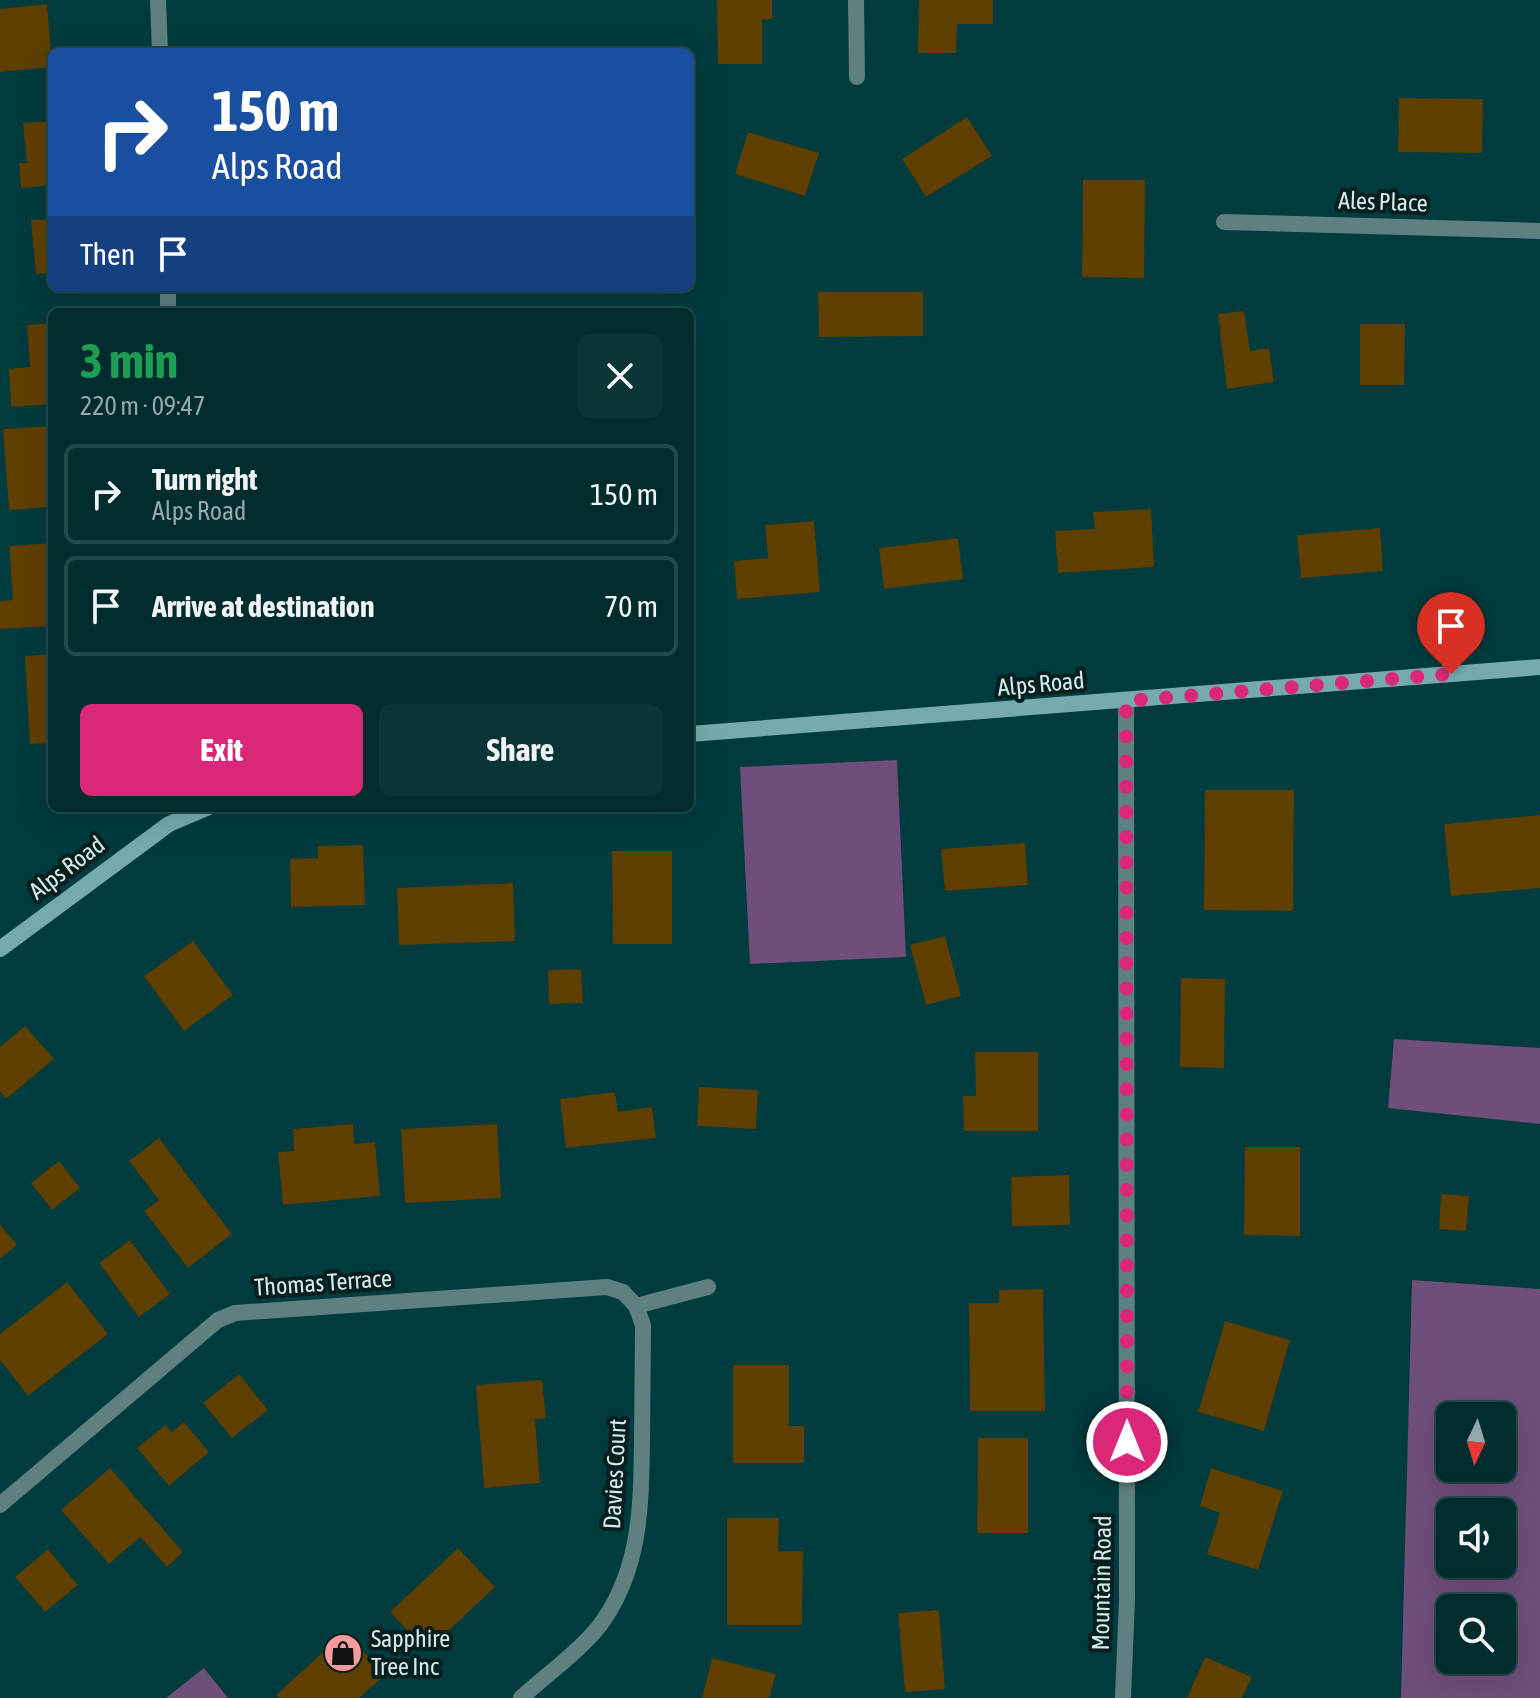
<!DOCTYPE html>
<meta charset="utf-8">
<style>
:root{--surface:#002c2e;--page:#0a3436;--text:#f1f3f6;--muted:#95a7aa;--line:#22484a;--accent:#db2777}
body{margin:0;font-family:"Asap Condensed",sans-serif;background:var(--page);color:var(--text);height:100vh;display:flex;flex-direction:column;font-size:30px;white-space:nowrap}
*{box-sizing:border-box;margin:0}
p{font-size:26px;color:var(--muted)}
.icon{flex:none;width:44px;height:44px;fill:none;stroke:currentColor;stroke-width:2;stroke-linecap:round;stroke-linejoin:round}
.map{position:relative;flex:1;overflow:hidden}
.panel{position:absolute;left:48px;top:308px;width:646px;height:504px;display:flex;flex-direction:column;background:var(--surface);border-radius:12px;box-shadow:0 8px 32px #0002,0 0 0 2px var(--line)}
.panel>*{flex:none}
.guide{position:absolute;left:48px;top:48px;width:646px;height:244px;border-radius:12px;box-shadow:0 8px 32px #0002,0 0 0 2px var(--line);background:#1a4fa0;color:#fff;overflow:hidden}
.needle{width:52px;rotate:184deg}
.controls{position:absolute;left:1436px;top:1402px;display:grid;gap:16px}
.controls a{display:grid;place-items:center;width:80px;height:80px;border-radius:12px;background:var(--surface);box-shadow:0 8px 32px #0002,0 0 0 2px var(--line);font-size:40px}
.pin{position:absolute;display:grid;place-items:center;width:68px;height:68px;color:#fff;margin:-82px -34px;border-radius:50% 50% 50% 0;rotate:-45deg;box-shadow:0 0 8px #0007}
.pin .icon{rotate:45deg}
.me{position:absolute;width:88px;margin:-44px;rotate:0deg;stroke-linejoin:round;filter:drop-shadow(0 0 6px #0008)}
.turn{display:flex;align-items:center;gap:28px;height:168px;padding:0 32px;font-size:36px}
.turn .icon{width:104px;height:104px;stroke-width:2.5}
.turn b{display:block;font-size:56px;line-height:68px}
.then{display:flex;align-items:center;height:76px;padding:0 32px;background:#0003;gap:16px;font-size:30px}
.round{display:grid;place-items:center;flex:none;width:84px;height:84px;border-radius:12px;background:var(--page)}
.summary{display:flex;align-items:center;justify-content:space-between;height:136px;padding:0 32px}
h1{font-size:48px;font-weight:700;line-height:60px;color:#1e9e55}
.button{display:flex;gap:16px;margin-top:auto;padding:16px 32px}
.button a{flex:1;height:92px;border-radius:12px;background:var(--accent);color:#fff;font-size:32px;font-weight:700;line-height:92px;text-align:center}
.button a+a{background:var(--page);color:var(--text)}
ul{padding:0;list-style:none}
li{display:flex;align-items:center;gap:24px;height:100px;margin:0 16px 12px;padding:0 16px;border:4px solid var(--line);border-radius:12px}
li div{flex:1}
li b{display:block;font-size:30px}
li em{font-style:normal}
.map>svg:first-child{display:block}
.green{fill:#6f4e79;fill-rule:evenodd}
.building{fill:#5e3f00}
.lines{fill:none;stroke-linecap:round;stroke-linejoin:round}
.minor{stroke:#5f8081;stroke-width:16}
.secondary{stroke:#75abad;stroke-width:16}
.route{stroke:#db2777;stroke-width:14;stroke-dasharray:0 25.2}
.labels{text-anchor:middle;stroke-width:8;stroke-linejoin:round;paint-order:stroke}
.street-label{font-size:24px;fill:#d2eced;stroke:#091f1f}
.poi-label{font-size:24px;fill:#d2eced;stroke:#091f1f;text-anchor:start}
</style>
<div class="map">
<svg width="1540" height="1698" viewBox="0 0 1540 1698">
<rect width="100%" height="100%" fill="#003b3d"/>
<g class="green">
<path d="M897,760l9,197 -156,7 -10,-197z"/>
<path d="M1394,1039l146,9v76l-152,-16z"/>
<path d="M1412,1280l128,9v409h-139zM1502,1416v52h-52v-52zM1450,1512h52v52h-52zM1450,1608h52v52h-52z"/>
<path d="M204,1668l24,30h-62z"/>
</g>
<g class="building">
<path d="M717,0h55v19h-10v45h-44z"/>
<path d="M919,0h74v24h-36l-1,29h-38z"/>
<path d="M47,4l5,63 -52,5v-63z"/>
<path d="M1399,98l84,1 -1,54 -84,-1z"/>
<path d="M967,117l25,39 -66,41 -24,-38z"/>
<path d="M52,121v64l-31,3 -2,-25h8l-4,-40z"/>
<path d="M748,132l71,21 -14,43 -70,-22z"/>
<path d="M1083,180h62l-1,98 -62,-1z"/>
<path d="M52,219v54l-16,1 -5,-54z"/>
<path d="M818,292h105v44l-104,1z"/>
<path d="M1244,311l6,40 19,-3 5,34 -47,7 -9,-75z"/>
<path d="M52,323v81l-41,3 -2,-38 21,-2 -3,-42z"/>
<path d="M1360,324h45l-1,61h-44z"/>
<path d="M52,426v81l-43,3 -6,-81z"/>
<path d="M1151,509l3,58 -96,6 -3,-42 40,-2 -2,-17z"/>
<path d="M814,521l6,71 -83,7 -3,-38 34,-3 -3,-33z"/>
<path d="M1380,528l3,43 -82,7 -4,-43z"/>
<path d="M958,538l5,41 -79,10 -5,-41z"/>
<path d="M52,543v83l-52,3v-28l13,-1 -4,-54z"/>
<path d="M52,654v89l-22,1 -5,-88z"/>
<path d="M1205,790h89l-1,121 -89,-1z"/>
<path d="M1540,815v73l-89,8 -7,-72z"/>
<path d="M1025,843l3,42 -83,6 -4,-42z"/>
<path d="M363,845l2,60 -74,2 -1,-48 28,-1v-12z"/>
<path d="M612,851h60v93h-59z"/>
<path d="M513,883l2,58 -116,4 -2,-57z"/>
<path d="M945,936l16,60 -35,9 -16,-60z"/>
<path d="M193,941l40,54 -49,36 -40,-55z"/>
<path d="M581,969l2,34 -34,1 -1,-34z"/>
<path d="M1181,978l44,1 -1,89 -44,-1z"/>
<path d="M25,1026l29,33 -48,40 -6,-8v-44z"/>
<path d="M975,1052h63v79h-74l-1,-35h13z"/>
<path d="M699,1087l59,3 -2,39 -59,-3z"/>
<path d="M615,1092l3,20 34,-5 4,31 -90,10 -6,-49z"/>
<path d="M353,1124l1,20 21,-2 5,54 -97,9 -5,-53 16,-1 -1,-22z"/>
<path d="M497,1124l4,74 -96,5 -4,-74z"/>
<path d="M159,1138l73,96 -44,34 -44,-57 15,-11 -30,-39z"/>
<path d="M1245,1147h55v89l-56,-1z"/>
<path d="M59,1161l21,27 -28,22 -21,-27z"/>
<path d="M1069,1175l1,50 -58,1 -1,-49z"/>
<path d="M1441,1194l28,2 -3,35 -27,-2z"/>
<path d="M0,1224l17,21 -17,14z"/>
<path d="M130,1240l40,54 -31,23 -40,-54z"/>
<path d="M67,1282l41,52 -80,62 -28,-36v-26z"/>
<path d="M1043,1289l2,122h-75l-1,-108h30v-13z"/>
<path d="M1225,1321l65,19 -26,91 -66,-19z"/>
<path d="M733,1365h56v61h15v37h-71z"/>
<path d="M239,1374l29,36 -36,28 -29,-35z"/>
<path d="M542,1380l4,38 -11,1 5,64 -56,5 -8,-103z"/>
<path d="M184,1422l25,30 -40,34 -32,-38 28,-23 7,7z"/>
<path d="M978,1438h50v95h-51z"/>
<path d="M110,1468l73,84 -16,15 -27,-30 -31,27 -48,-54z"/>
<path d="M1211,1468l72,23 -25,79 -51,-16 13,-41 -20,-7z"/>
<path d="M727,1518h52l-1,33h25l-1,74h-75z"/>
<path d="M458,1548l37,39 -68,64 -37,-39z"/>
<path d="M48,1549l30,36 -33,27 -30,-35z"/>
<path d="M939,1610l6,79 -40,3 -7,-79z"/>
<path d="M345,1632l40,43 -26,23h-80l-3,-3z"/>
<path d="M1205,1657l47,20 -10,21h-55z"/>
<path d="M712,1658l64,16 -7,24h-67z"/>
</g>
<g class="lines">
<g class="minor">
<path d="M158,0l2,52"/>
<path d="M856,0l1,77"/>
<path d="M1224,222l316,9"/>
<path d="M168,288v24"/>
<path d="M0,1505l218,-185 17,-7 372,-26 16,5 13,14 72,-19"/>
<path d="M521,1698c25,-23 67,-53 84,-80 36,-54 36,-114 37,-176 0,-39 1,-78 1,-117l-7,-19"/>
<path d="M1123,1698l4,-99 -1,-898"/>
</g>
<g class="secondary">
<path d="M690,734l850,-67"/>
<path d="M0,949l169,-125 38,-16"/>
</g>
</g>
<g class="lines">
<path class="route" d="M1127,1442l-1,-741 325,-27"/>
</g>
<defs>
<g id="shop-disc" transform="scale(2)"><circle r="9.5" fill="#f59b9d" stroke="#091f1f"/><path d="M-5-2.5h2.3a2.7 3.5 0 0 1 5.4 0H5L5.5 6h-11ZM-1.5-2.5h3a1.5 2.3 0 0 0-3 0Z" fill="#111"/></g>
</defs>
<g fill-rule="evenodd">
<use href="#shop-disc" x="343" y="1653"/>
</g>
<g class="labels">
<g class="street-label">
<text transform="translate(1383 202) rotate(2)" y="8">Ales Place</text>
<text transform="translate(1041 684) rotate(-5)" y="8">Alps Road</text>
<text transform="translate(67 868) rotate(-37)" y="8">Alps Road</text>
<text transform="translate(323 1283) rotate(-4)" y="8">Thomas Terrace</text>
<text transform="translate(615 1474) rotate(-87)" y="8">Davies Court</text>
<text transform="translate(1102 1583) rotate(-89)" y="8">Mountain Road</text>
</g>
<g class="poi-label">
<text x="371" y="1647">Sapphire<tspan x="371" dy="28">Tree Inc</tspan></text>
</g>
</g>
</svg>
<div class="controls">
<a><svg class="needle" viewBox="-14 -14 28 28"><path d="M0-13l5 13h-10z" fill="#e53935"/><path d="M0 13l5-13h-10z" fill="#95a7aa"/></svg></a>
<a><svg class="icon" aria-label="sound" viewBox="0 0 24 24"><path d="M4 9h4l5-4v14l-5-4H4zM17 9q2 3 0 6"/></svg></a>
<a><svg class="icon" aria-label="search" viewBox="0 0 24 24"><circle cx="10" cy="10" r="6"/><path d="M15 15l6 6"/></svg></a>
</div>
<div class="pin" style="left:1451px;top:674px;background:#d93025"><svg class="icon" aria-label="arrive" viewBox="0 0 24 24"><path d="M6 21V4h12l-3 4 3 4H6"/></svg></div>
<svg class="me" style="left:1127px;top:1442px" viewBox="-20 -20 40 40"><circle r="17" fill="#db2777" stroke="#fff" stroke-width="3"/><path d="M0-11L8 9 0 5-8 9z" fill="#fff"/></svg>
<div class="guide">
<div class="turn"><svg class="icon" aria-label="right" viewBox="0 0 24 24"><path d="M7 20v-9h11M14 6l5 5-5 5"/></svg><div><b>150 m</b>Alps Road</div></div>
<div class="then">Then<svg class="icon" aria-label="arrive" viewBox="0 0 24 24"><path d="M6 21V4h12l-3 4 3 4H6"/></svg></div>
</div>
<section class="panel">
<div class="summary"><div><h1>3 min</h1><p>220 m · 09:47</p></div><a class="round"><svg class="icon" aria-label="close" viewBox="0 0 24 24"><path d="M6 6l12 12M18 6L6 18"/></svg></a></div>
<ul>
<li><svg class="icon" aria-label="right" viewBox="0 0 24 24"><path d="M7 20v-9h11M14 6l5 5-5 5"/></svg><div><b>Turn right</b><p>Alps Road</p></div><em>150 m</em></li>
<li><svg class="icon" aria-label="arrive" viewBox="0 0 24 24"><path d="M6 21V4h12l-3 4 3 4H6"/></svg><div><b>Arrive at destination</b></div><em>70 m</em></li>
</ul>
<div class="button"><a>Exit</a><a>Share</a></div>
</section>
</div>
